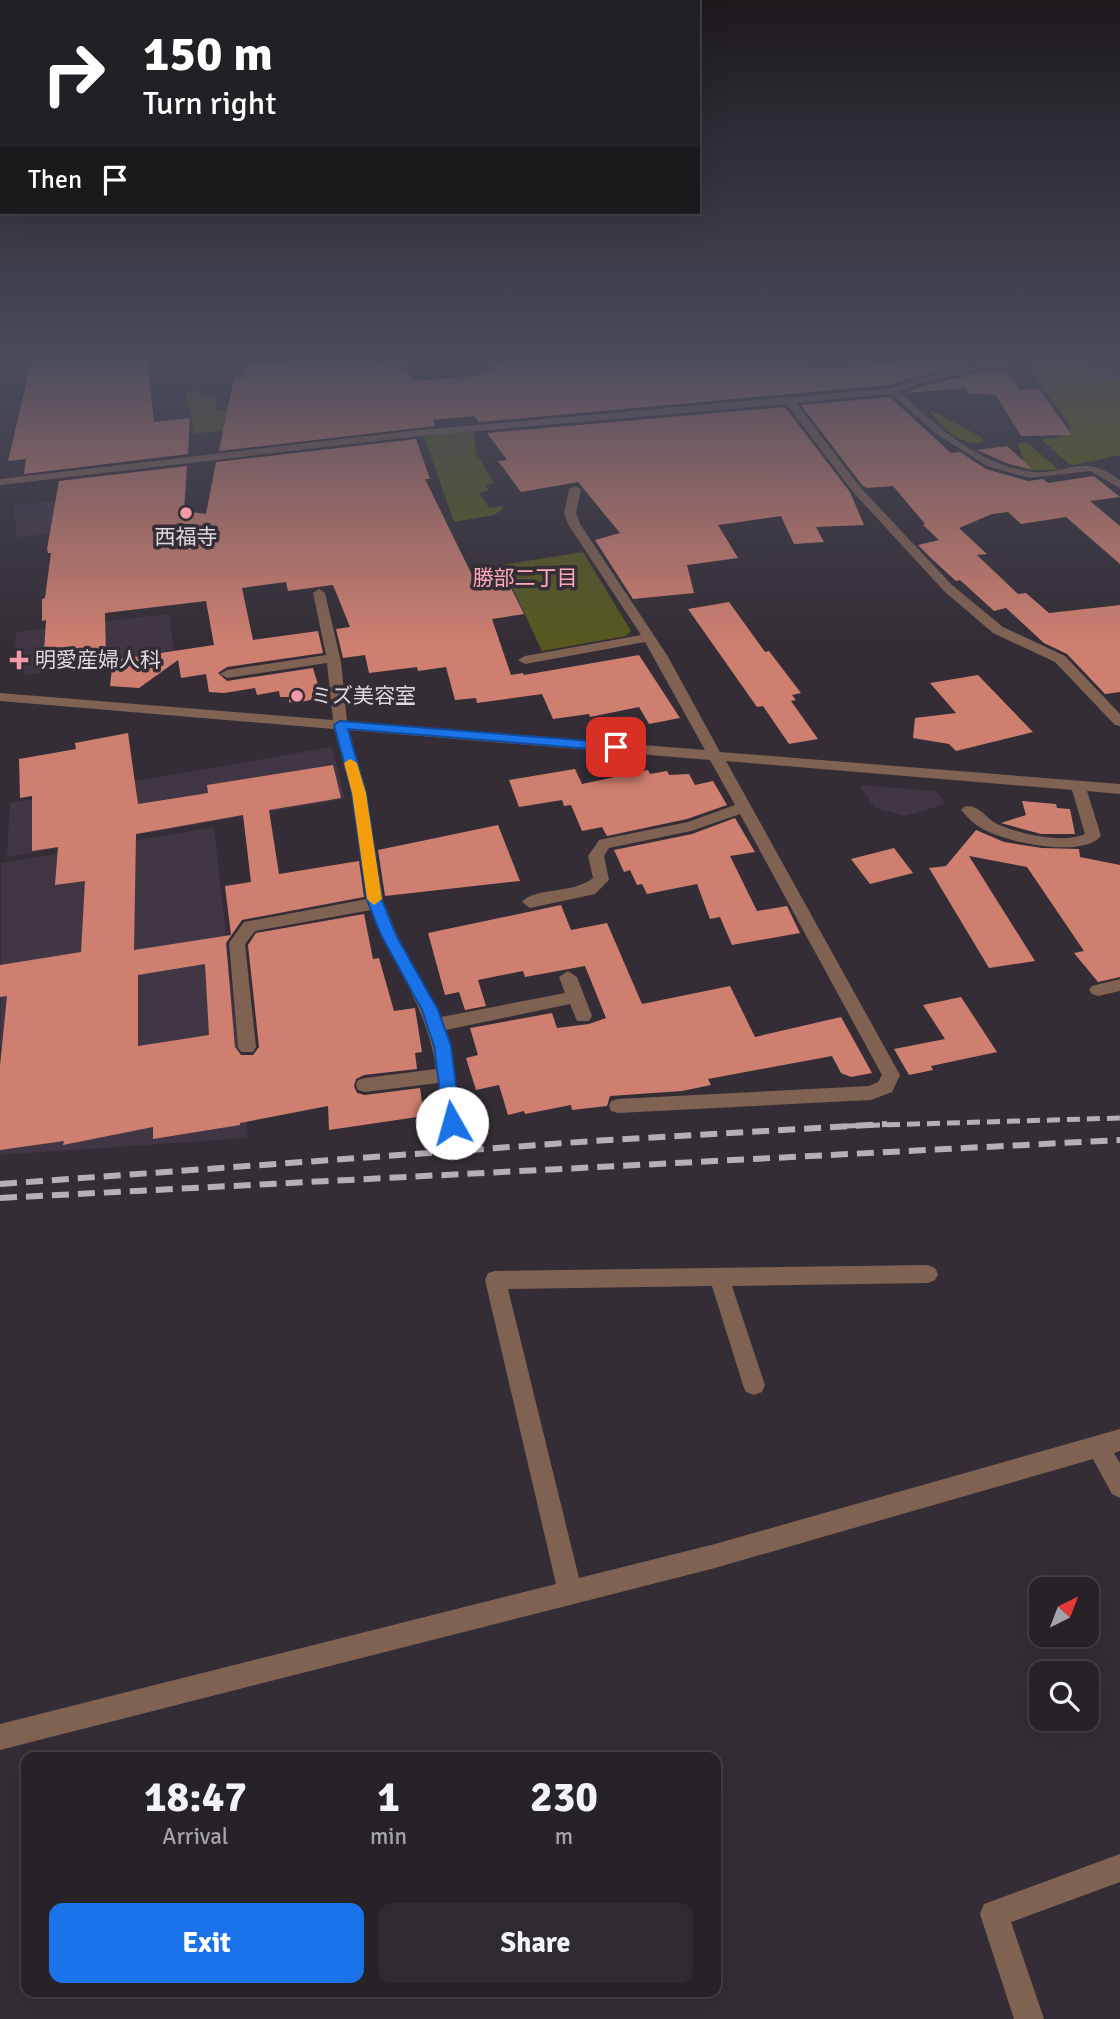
<!DOCTYPE html>
<meta charset="utf-8">
<style>
:root{--surface:#272228;--page:#2f2a30;--text:#f1f3f6;--muted:#a4a4a8;--line:#433f45;--accent:#1a73e8}
body{margin:0;font-family:Signika,"Noto Sans JP",sans-serif;background:var(--page);color:var(--text);height:100vh;display:flex;flex-direction:column;font-size:26px;white-space:nowrap}
*{box-sizing:border-box;margin:0}
p{font-size:23px;color:var(--muted)}
.icon{flex:none;width:38px;height:38px;fill:none;stroke:currentColor;stroke-width:2;stroke-linecap:round;stroke-linejoin:round}
.map{position:relative;flex:1;overflow:hidden}
.details{position:absolute;left:21px;top:1752px;width:700px;height:245px;display:flex;flex-direction:column;background:var(--surface);border-radius:14px;box-shadow:0 7px 28px #0002,0 0 0 2px var(--line)}
.details>*{flex:none}
.top-card{position:absolute;left:0px;top:0px;width:700px;height:214px;box-shadow:0 7px 28px #0002,0 0 0 2px var(--line);background:#202124;color:#fff;overflow:hidden}
.needle{width:46px;rotate:42deg}
.buttons{position:absolute;left:1029px;top:1577px;display:grid;gap:14px}
.buttons a{display:grid;place-items:center;width:70px;height:70px;border-radius:14px;background:var(--surface);box-shadow:0 7px 28px #0002,0 0 0 2px var(--line);font-size:35px}
.pin{position:absolute;display:grid;place-items:center;width:60px;height:60px;color:#fff;margin:-30px;border-radius:14px;box-shadow:0 4px 10px #0006}
.me{position:absolute;width:77px;margin:-38px;rotate:353deg;stroke-linejoin:round;filter:drop-shadow(0 0 5px #0008)}
.turn{display:flex;align-items:center;gap:24px;height:147px;padding:0 28px;font-size:32px}
.turn .icon{width:91px;height:91px;stroke-width:2.5}
.turn b{display:block;font-size:49px;line-height:60px}
.then{display:flex;align-items:center;height:66px;padding:0 28px;background:#0003;gap:14px;font-size:26px}
.eta{display:flex;justify-content:space-evenly;align-items:center;height:119px;text-align:center}
.eta b{font-size:42px;font-weight:700;line-height:49px}
.button{display:flex;gap:14px;margin-top:auto;padding:14px 28px}
.button a{flex:1;height:80px;border-radius:14px;background:var(--accent);color:#fff;font-size:28px;font-weight:700;line-height:80px;text-align:center}
.button a+a{background:var(--page);color:var(--text)}
.map>svg:first-child{display:block}
.built{fill:#413643}
.green{fill:#565820}
.forest{fill:#62640d}
.lines{fill:none;stroke-linecap:round;stroke-linejoin:round}
.stream{stroke:#435b5f;stroke-width:5}
.building{fill:#ce7f70;fill-rule:evenodd}
.minor{fill:#806253;fill-rule:evenodd}
.rail-far1{stroke:#b5b0b6;stroke-width:5;stroke-dasharray:13 7;stroke-linecap:butt}
.rail{stroke:#b5b0b6;stroke-width:6;stroke-dasharray:17 9;stroke-linecap:butt}
.route{fill:#1a73e8;stroke:#114b97;stroke-width:2}
.slow{fill:#f59e0b}
.poi-dot{fill:#f39aaa;stroke:#342d35;stroke-width:2.5}
.labels{text-anchor:middle;stroke-width:7;stroke-linejoin:round;paint-order:stroke}
.far-poi-label{font-size:21px;fill:#dedadf;stroke:#342d35;text-anchor:start}
.far-neighbourhood-label{font-size:21px;fill:#fda9b7;stroke:#342d35}
</style>
<div class="map">
<svg width="1120" height="2019" viewBox="0 0 1120 2019">
<rect width="100%" height="100%" fill="#342d35"/>
<g class="built">
<path d="M90,498l-2,33 -71,6 -3,-32z"/>
<path d="M169,614l5,36 -146,25 -14,-8 2,-35z"/>
<path d="M332,747l13,52 -338,58 3,-54z"/>
<path d="M859,785l77,6 10,13 -41,12 -30,-8z"/>
<path d="M214,827l34,311 -248,17 1,-292z"/>
</g>
<g class="green">
<path d="M200,390l2,7 13,-1 2,14h12l4,19 -39,5 -8,-42z"/>
<path d="M474,431l2,22 18,30 -8,3 3,4 -10,3 10,15 12,-2 2,3 -9,6 -40,7 -30,-86z"/>
<path d="M583,552l48,79 -5,5 -84,15 -40,-86z"/>
</g>
<g class="forest">
<path d="M1046,361h19l55,20v74l-46,10 -5,-1 -27,-24c10,-3 21,0 28,-10v-5l-44,-59z"/>
<path d="M929,409l54,29v4c-19,7 -46,-17 -54,-33z"/>
<path d="M1026,442l31,26 -1,2h-27l-21,-7 15,-4 -5,-15z"/>
</g>
<g class="lines">
<path class="stream" d="M1068,359l52,19"/>
</g>
<g class="building">
<path d="M32,359h115l7,63 36,-4 -2,36 -164,20 2,-15 -18,2z"/>
<path d="M317,359h58l2,4 22,-2 16,20 68,-6 -3,-4 13,-1 -5,-6 34,-5h280l8,10 75,-4 26,-6h50l7,6 -53,12 -25,8 -411,37 -5,-6 -41,4 2,6 -216,25 15,-74h10v-11z"/>
<path d="M985,371h23l11,19 20,-1 33,46 -51,1 -25,-41 -28,-2 -2,-5 -61,5 15,-6z"/>
<path d="M890,397l61,56 9,-1 26,17 42,12 15,-2 5,4 46,-7 26,21 -30,4 30,25v38l-54,-47 -45,7 -13,-12 -16,2 -33,14 28,26 -10,1 41,39 8,-1 23,20 71,-8v87l-15,2 -38,-40 -23,-11 -38,-35 -12,3 -34,-31 -4,1 -23,-21 -15,-15 21,-5 -16,-15 2,-1 -32,-38 -26,2 -5,-3 -61,-80z"/>
<path d="M785,407l65,85 14,33 -48,2 8,15 -30,2 -13,-28 -63,9 20,33 -51,7 7,28 -61,6 -38,-59 25,-7 -42,-51 -57,10 -23,-31 9,-1 -20,-27z"/>
<path d="M416,439l14,40h-5l46,94 30,-5 23,46 -32,5 19,56 12,-2 1,2 115,-20 41,63 -31,6 -10,-17 -49,10 -1,-3 -36,5 -11,-25 -65,9 -1,-5 -21,2 -9,-33 -28,4 -1,-4 -48,6 -4,-18 -22,3 -7,-29 14,-2 -17,-42 -45,6 -2,-9 -44,6 11,52 65,-9 5,22 -96,14 -9,6 9,8 86,-13 9,30 -28,5 -5,-1v-5h-9l-1,-6 -22,4 -2,-7 -31,5 -15,-1 -3,-18 -25,4 -3,-18 -39,28 -29,-2 3,-26 101,-15 -8,-44 -101,12 1,43 -58,7 1,-11h-5l2,-32 -4,1v-22l3,-1 6,-45h-3l-1,-4 12,-68 128,-15 -3,45 22,3 10,-52z"/>
<path d="M1007,446l25,23 -23,-5 -32,-14z"/>
<path d="M729,602l36,50 4,-1 32,42 -9,2 4,5 -5,1 27,38 -29,5 -26,-38 -6,1 -69,-98z"/>
<path d="M978,675l55,57 -77,19 -7,-7 -36,-6 2,-20 41,-5 -26,-30z"/>
<path d="M128,733l10,71 70,-11 -1,-8 126,-20 8,33 -72,12 10,64 80,-13 5,36 -122,23 -16,23 9,104 6,8h12l6,-8 -11,-102 8,-12 108,-19 9,45 6,-1 15,53 21,-3 7,44 -7,1 2,16 -53,6 -8,4 -2,7 3,7 8,2 55,-7 4,28 -95,14 -1,-24 -88,17v2l-87,14v-12l-90,18 1,-4 -64,9v-84l7,-70 -7,1v-32l81,-13 4,-71 -30,4 3,-38 -26,4v-55l-12,2 -1,-39 57,-10 -1,-6zM243,815l8,67 -26,4 6,49 -97,15 2,-116zM205,964l4,71 -71,11v-71z"/>
<path d="M575,769l7,15 66,-14 2,4 17,-3 2,4 20,-1 6,11 18,-4 14,24 -40,14 -80,17 -5,-9 -20,4 -11,-26 -7,1 -2,-6 -43,7 -10,-27z"/>
<path d="M1022,801l34,3 1,4 13,1 5,25h-34l-40,-11 25,-8z"/>
<path d="M735,818l20,34 -25,4 27,55 30,-5 13,27 -68,12 -12,-28 -10,2 -13,-35 -50,10 -5,-10 -5,1 -7,-15 -6,2 -10,-22 78,-16z"/>
<path d="M498,825l22,56 -135,15 -7,-46z"/>
<path d="M976,830l28,12 38,6 37,1 1,8 40,8v112l-22,5 -24,-29 10,-2 -57,-84 -58,-11 66,105 -46,7 -60,-100 17,-2z"/>
<path d="M894,848l19,25 -43,11 -19,-25z"/>
<path d="M561,905l10,25 36,-7 35,81 88,-18 25,51 86,-20 31,56 -21,4 -10,-4 -9,-17 -124,23 3,6 -29,6 -72,5 -3,10 -35,4 -1,-5 -46,9 -1,-3 -16,4 -9,-30 -23,5 -10,-32 12,-3 -8,-27 82,-15 5,15 32,-4 17,-6 -21,-52 -60,11 -2,-6 -45,9 8,26 -21,4 -6,-18 -14,3 -17,-62z"/>
<path d="M961,997l36,55 -66,14 2,4 -24,5 -15,-26 51,-10 -22,-34z"/>
</g>
<g class="lines">
<g class="minor">
<path d="M1008,359h36l-52,8 -73,17 -19,8c35,33 77,71 127,79 41,7 51,-21 93,9v8l-30,-17 -61,7 -42,-12 -52,-33 -44,-39 -95,9 65,85 91,97 51,42 62,29 55,58v12l-5,-1 -60,-63 -62,-29 -49,-42 -91,-99 -67,-88 -366,32 -420,49v-6l420,-49 471,-42 25,-9z"/>
<path d="M575,486l6,3 -5,24 4,11 87,131 53,97 400,32v10l-33,-3 14,45c-19,23 -97,6 -120,-8 -7,-4 -14,-11 -20,-18l3,-3c14,-4 21,11 33,17 23,10 64,20 88,10l-13,-44 -346,-29 174,314 -8,17 -21,8 -253,13 -7,-2 -2,-5 2,-5 7,-2 251,-13 9,-4 4,-7 -142,-261 -49,17 -82,17 -5,8 5,24 -14,14 -65,14 -8,-6c13,-15 52,-8 71,-24l-5,-22 11,-16 89,-18 47,-17 -25,-45 -362,-30 18,63 17,107 14,35 44,82 124,-24 -6,-16 9,-6 9,6 15,39 -3,5h-12l-7,-17 -124,26 5,16 10,77 -2,5 -7,3 -7,-3 -2,-5 -5,-40 -73,9 -7,-2 -2,-5 2,-5 7,-2 71,-9c-8,-61 -43,-104 -65,-159l-116,21 -10,13 11,103 -3,5h-12l-3,-5 -9,-104 15,-21 123,-23 -15,-106 -18,-64 -334,-28v-8l333,27 -6,-57 -100,15 -7,-4 7,-4 99,-15 -13,-62 6,-4 6,4 16,69 6,59 358,29 -60,-108 -120,22 -7,-4 7,-4 116,-21 -73,-111 -4,-11 5,-24z"/>
<path d="M1120,979v12l-22,5 -6,-2 -3,-4 3,-4z"/>
<path d="M928,1265l7,3 3,6 -3,6 -7,3 -196,3 33,99 -3,7 -8,3 -8,-3 -3,-7 -31,-99 -204,3 71,289 136,-34 405,-115v22l-6,2 6,10v35l-8,-4 -19,-35 -378,109 -715,182v-26l556,-140 -71,-304 3,-7 7,-2z"/>
<path d="M1120,1854v28l-109,40 33,97h-30l-34,-105 4,-10z"/>
</g>
<path class="rail-far1" d="M847,1126l273,-8"/>
<g class="rail">
<path d="M0,1184l593,-43 294,-17"/>
<path d="M0,1198l1120,-58"/>
</g>
</g>
<linearGradient id="sky" x2="0" y2="1"><stop stop-color="#1d191d"/><stop offset="0.56" stop-color="#4a4c5c"/><stop offset="1" stop-color="#4a4c5c" stop-opacity="0"/></linearGradient>
<rect width="1120" height="642" fill="url(#sky)"/>
<path class="route" d="M340,721l276,22 7,4 -7,4 -268,-22 18,64 16,107 14,35 42,75 13,36 10,77 -3,5h-12l-2,-5 -10,-77 -12,-36 -41,-75 -14,-35 -15,-107 -18,-68z"/>
<path class="slow" d="M350,759l7,4 9,30 16,106 -8,6 -7,-6 -15,-106 -8,-30z"/>
<g class="poi-dot">
<circle cx="186" cy="513" r="7"/>
<path d="M15.5 649.5h7v7h7v7h-7v7h-7v-7h-7v-7h7z"/>
<circle cx="297" cy="696" r="7"/>
</g>
<g class="labels">
<g class="far-poi-label">
<text x="186" y="544" text-anchor="middle">西福寺</text>
<text x="35" y="667">明愛産婦人科</text>
<text x="311" y="703">ミズ美容室</text>
</g>
<g class="far-neighbourhood-label">
<text x="525" y="585">勝部二丁目</text>
</g>
</g>
</svg>
<div class="buttons">
<a><svg class="needle" viewBox="-14 -14 28 28"><path d="M0-13l5 13h-10z" fill="#e53935"/><path d="M0 13l5-13h-10z" fill="#a4a4a8"/></svg></a>
<a><svg class="icon" aria-label="search" viewBox="0 0 24 24"><circle cx="10" cy="10" r="6"/><path d="M15 15l6 6"/></svg></a>
</div>
<div class="pin" style="left:616px;top:747px;background:#d93025"><svg class="icon" aria-label="arrive" viewBox="0 0 24 24"><path d="M6 21V4h12l-3 4 3 4H6"/></svg></div>
<svg class="me" style="left:452px;top:1123px" viewBox="-20 -20 40 40"><circle r="19" fill="#fff"/><path d="M0-13L10 11 0 6-10 11z" fill="#1a73e8"/></svg>
<div class="top-card">
<div class="turn"><svg class="icon" aria-label="right" viewBox="0 0 24 24"><path d="M7 20v-9h11M14 6l5 5-5 5"/></svg><div><b>150 m</b>Turn right</div></div>
<div class="then">Then<svg class="icon" aria-label="arrive" viewBox="0 0 24 24"><path d="M6 21V4h12l-3 4 3 4H6"/></svg></div>
</div>
<section class="details">
<div class="eta">
<div><b>18:47</b><p>Arrival</p></div>
<div><b>1</b><p>min</p></div>
<div><b>230</b><p>m</p></div>
</div>
<div class="button"><a>Exit</a><a>Share</a></div>
</section>
</div>
